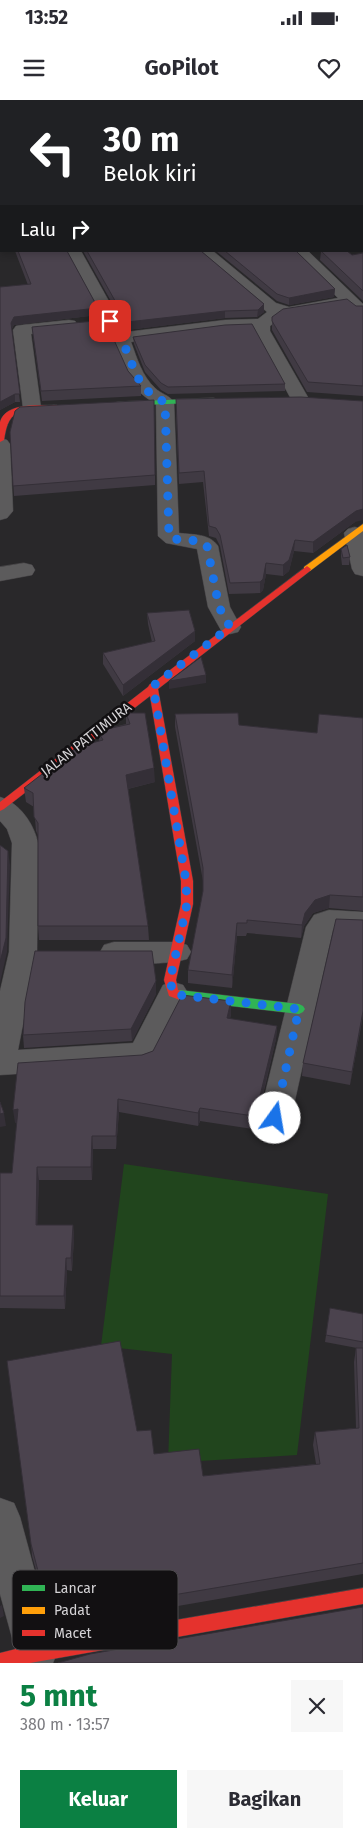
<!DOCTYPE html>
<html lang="id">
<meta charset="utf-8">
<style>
:root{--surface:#fff;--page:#f7f7f7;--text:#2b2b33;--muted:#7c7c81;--accent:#0b8043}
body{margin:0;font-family:"Fira Sans",sans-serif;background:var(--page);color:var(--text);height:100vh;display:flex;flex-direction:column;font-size:19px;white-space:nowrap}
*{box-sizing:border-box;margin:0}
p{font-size:16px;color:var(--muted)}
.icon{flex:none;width:28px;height:28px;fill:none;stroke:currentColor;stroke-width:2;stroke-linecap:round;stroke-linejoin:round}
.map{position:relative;height:1563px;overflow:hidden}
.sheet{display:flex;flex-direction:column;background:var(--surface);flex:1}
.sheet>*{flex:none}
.hud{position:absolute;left:0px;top:0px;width:364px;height:152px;box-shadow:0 2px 8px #0003;background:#202124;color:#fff;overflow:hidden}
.pin{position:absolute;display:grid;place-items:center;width:42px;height:42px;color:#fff;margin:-21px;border-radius:10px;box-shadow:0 2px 8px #0006}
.me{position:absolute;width:55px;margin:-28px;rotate:13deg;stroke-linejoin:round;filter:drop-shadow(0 0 4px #0008)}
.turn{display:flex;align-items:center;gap:18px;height:105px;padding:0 20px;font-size:22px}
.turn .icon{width:65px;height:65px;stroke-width:2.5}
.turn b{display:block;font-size:35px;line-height:42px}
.then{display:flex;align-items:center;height:48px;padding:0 20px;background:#0003;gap:10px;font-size:19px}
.round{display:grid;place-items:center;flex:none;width:52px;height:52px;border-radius:0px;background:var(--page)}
.headline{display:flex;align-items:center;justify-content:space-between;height:85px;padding:0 20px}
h1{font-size:30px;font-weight:700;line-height:38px;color:var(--accent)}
.cta{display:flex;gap:10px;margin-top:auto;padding:10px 20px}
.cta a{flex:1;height:58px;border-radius:0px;background:var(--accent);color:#fff;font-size:20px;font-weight:700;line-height:58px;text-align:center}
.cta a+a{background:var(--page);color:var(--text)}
.status{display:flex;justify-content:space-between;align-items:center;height:35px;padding:0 25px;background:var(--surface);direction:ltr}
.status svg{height:14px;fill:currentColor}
header{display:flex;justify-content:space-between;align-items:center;height:65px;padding:0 20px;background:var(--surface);font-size:22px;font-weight:700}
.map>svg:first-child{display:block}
.green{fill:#21451d}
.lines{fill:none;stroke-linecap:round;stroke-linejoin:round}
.street-casing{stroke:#454346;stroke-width:1}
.fast-casing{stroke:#454346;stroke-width:1}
.slow-casing{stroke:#454346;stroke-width:1}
.jam-casing{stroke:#454346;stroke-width:1}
.street{fill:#5c5b5c;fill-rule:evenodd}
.fast{fill:#30b455;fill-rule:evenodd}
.slow{fill:#ff9f0a;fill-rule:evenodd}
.jam{fill:#e5322d;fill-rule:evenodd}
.wall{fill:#403a43}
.shaded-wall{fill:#342f37}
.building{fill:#4b434e;stroke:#342f37}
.route{stroke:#1a73e8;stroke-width:9;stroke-dasharray:0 16.2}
.labels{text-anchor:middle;stroke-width:5;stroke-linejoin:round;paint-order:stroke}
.street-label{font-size:14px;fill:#d5d3d6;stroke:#121012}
.key{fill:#121012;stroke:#4c4a4d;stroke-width:1}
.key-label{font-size:14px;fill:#d5d3d6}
</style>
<div class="status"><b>13:52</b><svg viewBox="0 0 49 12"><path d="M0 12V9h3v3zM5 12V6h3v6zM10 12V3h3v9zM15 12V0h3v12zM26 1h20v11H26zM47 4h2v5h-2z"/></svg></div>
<header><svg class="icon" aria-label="menu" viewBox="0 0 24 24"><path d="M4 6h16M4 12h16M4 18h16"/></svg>GoPilot<svg class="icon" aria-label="heart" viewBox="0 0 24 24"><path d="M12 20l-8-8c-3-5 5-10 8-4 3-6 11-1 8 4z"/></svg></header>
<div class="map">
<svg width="363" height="1563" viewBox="0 0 363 1563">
<rect width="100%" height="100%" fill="#29282a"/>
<path class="green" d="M124,1064l204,30 -31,261 -129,8 4,-109 -71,-8z"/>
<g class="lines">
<g class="street-casing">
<g id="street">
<path d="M65,151h16l45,81 99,-12 33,-1 9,-7 -72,-61h18l63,52 13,4 49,-9 -47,-47h17l55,53v10c-7,2 -11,-2 -16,-7l-65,10 -12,9v5l39,68 -2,4 -7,2 -7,-2 -2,-4 -38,-70 -28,1 -94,12c6,16 11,34 24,46 6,6 14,7 19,14l5,131c14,2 30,0 39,13l12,61 11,20 -3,5 -8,2 -8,-2 -14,-25 -11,-58 -31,-6 -8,-7 -2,-132c-32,-18 -30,-39 -45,-68 -14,-29 -30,-57 -46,-85z"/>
<path d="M69,220l6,1 3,4 -3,4 -44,5 10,74 -2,4 -7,2 -7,-2 -2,-4 -10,-78 3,-4 6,-1z"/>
<path d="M0,338l7,2 3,4 3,67 -6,7 -7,2z"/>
<path d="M355,427l8,2v47l-8,-2 -3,-5 -8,-36 4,-4z"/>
<path d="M24,463l8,2 3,5 -3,5 -32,6v-14z"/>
<path d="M0,697c20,6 34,27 38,46l-1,109 -19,98 115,-7 30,-58 10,-3 10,3 5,8 -35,69 -11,4 -142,9v-84l9,-39 3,-109 -5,-14 -7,-8z"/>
<path d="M329,810l34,2v20l-30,-2 -42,188 -5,9 -11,4 -11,-4 -5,-9 47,-191 8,-12z"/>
<path d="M114,842h63l10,3 4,7 -4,7c-18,6 -65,6 -83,0l-4,-7 4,-7z"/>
<path d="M0,1398l14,5 6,14 37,136 -4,10h-34l-19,-69z"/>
</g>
</g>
<g class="fast-casing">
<g id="fast">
<path d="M214,298l4,2 -1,2 -100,4 -4,-2 4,-2z"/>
<path d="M180,890l119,14 4,2 2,3 -2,3 -4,2 -119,-14 -4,-2 -2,-3 2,-3z"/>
</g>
</g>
<g class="slow-casing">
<path id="slow" d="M363,424v7l-53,40h-6v-4z"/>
</g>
<g class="jam-casing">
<g id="jam">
<path d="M54,305h3v4l-39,3c-11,7 -12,17 -14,28l-4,2c0,-6 0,-14 0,-20 6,-20 38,-16 54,-17z"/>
<path d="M307,466l4,3 -1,2 -152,118 35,192v23l-17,76 2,10 6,2 2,3 -2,3 -4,2 -11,-4 -5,-16 17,-76v-23l-31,-185 -146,113 -4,2v-9l148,-115 2,-3 3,-1z"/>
<path d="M363,1488v16l-333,59h-30v-10l36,-9z"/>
</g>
</g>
<use href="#street" class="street"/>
<use href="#fast" class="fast"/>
<use href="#slow" class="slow"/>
<use href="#jam" class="jam"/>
</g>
<g class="wall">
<path d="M15,151h52l31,57v7l-84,10 -3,5 9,72h-5l-15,8v-122l28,-3z"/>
<path d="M83,151h118l63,53v8l-7,5 -32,1 -98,12z"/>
<path d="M216,151h80l39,38 -1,8 -45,8 -12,-4z"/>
<path d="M321,151l31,4 11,-2v48l-43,-41z"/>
<path d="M356,206h7v90l-56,-4 -35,-62v-13z"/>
<path d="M32,227l96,44 13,15v10l-99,5z"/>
<path d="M133,237l152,47v7l-117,3 -7,-4 -16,-18 -11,-28z"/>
<path d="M176,310l179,112 -42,31 -19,-2 -5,20 -6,5 -17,-2 -3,16 -3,3 -31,1 -9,-48 -4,-8 -7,-2 -6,-54 -24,2z"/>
<path d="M10,332l145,43v10l-141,11z"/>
<path d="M341,449l9,8 -1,8h-7l-1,-8z"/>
<path d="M147,513l48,18v10l-72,55 -20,-32v-11l49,-11 -4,-18z"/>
<path d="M126,613l29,69 -27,7 20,137 1,14h-110l-1,-14v-91l-2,-4 -2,-24 -8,-5 -2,-14 75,-47 -1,-10 28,-7z"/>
<path d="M175,614l64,11 78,8 46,-15v193l-34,-3 -16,5 -9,13 -3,12 -54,-5 -1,3h-9l-5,52 -44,-5v-13l15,-78v-11l-28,-154z"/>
<path d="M363,820v96l-13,69 -48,-9 1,-13z"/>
<path d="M156,894l-24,47 -108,7 -1,-13z"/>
<path d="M231,901v13l-1,5 47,7 -1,13 -16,69v16l-1,6 -59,-9 -2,5 -79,-14 -3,37h-23l-1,31h-53l-2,45h36l1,13 -2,33 -5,-1 -2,39 -65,-1v-135h12l5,-50h-2l127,-68 11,-4z"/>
<path d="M330,1208l33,6v260l-266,46 -4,-24 -47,10 -14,-50 -1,-12 106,-113 17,23 49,22 113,-12 -3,-19 2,-13 41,-4 -2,-66 2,-14h1l-32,-6z"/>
</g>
<g class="shaded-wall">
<rect x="0" y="133" width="1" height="7"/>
<path d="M335,189l-1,8 -45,8v-7z"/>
<path d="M264,204v8l-7,5 1,-7z"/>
<path d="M98,208v7l-84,10 -3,5v-7l3,-6z"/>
<path d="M225,211v7l-98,12v-8z"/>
<path d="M15,294v8l-15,8v-8z"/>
<path d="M363,409v11l-8,2 -42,31v-11l43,-31z"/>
<path d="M295,440l-1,11 -5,20 -6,5v-11z"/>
<path d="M266,463v11l-3,16 -3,3v-11z"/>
<path d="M195,531v10l-72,55v-11z"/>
<path d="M206,575v8l-37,6v-8z"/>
<path d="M154,668l1,14 -28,7 -1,-14z"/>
<path d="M8,751l2,14 -3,87 -7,31v-21z"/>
<path d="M330,795l-1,13 -16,5 -9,13 -3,12 1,-13 3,-12 10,-13z"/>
<path d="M237,823v13l-5,52v-13z"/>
<path d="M156,881v13l-24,47 -1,-12z"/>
<path d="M231,901v13l-5,17 1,-13z"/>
<path d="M363,911v4l-13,70 2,-13z"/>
<path d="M277,926l-1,13 -19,79 1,-14z"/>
<path d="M118,999l1,13 -3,37v-13z"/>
<path d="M200,1008v13l-2,5v-13z"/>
<path d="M18,1009l2,13 -5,1 -2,-13z"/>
<path d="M261,1011l-1,13 -1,6 1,-13z"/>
<path d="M4,1013l2,13 -6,1v-13z"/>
<path d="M92,1036l1,13 -1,31 -1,-13z"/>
<path d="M37,1067l2,13 -2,57 -1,-12z"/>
<path d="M73,1125l1,13 -2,33 -1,-13z"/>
<path d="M66,1158l1,12 -2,39 -1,-13z"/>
<path d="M2,1505l2,11 -4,2v-12z"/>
</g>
<g class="building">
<path d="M0,0h363v5l-1,-4h-361v71l-1,-3z"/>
<path d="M362,15h1v62l-1,-1z"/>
<rect x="0" y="79" width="1" height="54"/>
<path d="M18,151h49l31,57 -84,9 -3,6 9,71h-5l-15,8v-115l31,-3z"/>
<path d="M87,151h114l63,53 -6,6 -33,1 -98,11z"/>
<path d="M225,151h71l39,38 -46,9 -12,-4z"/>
<path d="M321,151h26l5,4 11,-2v38z"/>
<path d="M347,199l9,7h7v80l-55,-4 -36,-61v-4l11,-8z"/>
<path d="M105,220l23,51 13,15 -100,5 -9,-64z"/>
<path d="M252,224l33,60 -117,3 -7,-4 -16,-18 -12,-28 92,-12z"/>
<path d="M301,297l62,4v108l-7,2 -43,31 -18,-2 -6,20 -6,5 -17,-2 -3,16 -3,3 -30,1 -10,-48 -4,-7 -7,-2 -5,-55 -25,2 -3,-74z"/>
<path d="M154,300l1,75 -142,11 -3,-54 5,-21 5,-4z"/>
<path d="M347,445l3,12 -7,1 -2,-9z"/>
<path d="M189,510l6,21 -72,54 -20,-32 52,-12 -8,-28z"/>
<path d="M201,557l5,18 -37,6z"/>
<path d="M126,613h19l9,55 -28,7 22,151h-110v-103l-4,-6 -1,-24 -9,-5 53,-41 26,-7 -5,-9 32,-7z"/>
<path d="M238,613l1,12 78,8 2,-19 44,4v179l-33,-2 -15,5 -10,13 -3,12 -55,-5v3h-10l-5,52 -44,-5 15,-79v-23l-28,-154z"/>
<path d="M0,745l8,6 -2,87 -6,24z"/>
<path d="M336,819l27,1v91l-11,61 -49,-9z"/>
<path d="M35,851h117l4,30 -25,48 -108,6 2,-33z"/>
<path d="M182,895l49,6 -4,17 50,8 -19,78 3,7 -1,6 -60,-9 -2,5 -80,-14 -2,37h-24l-1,31h-54l-1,58h37l-2,33h-5l-2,38h-64v-123h12l6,-64 -5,1 5,-47 124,-8 11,-4z"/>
<path d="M0,1002l4,11 -4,1z"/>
<path d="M330,1208l33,6v28l-37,-7z"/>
<path d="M120,1241l17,90 14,-1 3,24 45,-5 4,27 117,-12 -5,-32 44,-4 -3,-80h7v215l-267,45 -4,-23 -48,9 -13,-50 -24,-183z"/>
<path d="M363,1507v56h-305l32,-9z"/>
</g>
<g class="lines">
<path class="route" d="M110,221c3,5 7,10 10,16 15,27 14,52 45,65l4,134c12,8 27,0 38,10l12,61 11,20 -77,59 33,195 1,23 -17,76 3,13 6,2 120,14 -24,109"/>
</g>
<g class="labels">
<g class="street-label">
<text transform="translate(86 639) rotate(-38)" y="5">JALAN PATTIMURA</text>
</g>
</g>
<rect x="12" y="1470" width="166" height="80" rx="8" class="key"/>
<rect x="22" y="1485" width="23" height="6" fill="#30b455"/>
<rect x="22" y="1507" width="23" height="7" fill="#ff9f0a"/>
<rect x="22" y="1530" width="23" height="6" fill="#e5322d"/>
<g class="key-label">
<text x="54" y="1493">Lancar</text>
<text x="54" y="1515">Padat</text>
<text x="54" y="1538">Macet</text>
</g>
</svg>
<div class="pin" style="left:110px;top:221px;background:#d93025"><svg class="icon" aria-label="arrive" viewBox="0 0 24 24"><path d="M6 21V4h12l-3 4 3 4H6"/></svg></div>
<svg class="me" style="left:275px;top:1018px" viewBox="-20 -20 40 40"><circle r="19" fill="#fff"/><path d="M0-13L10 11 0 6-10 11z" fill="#1a73e8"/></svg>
<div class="hud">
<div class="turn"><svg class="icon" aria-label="left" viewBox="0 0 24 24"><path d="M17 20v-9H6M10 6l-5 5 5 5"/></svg><div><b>30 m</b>Belok kiri</div></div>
<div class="then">Lalu<svg class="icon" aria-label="right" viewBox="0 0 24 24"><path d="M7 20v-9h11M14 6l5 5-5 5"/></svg></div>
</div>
</div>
<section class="sheet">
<div class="headline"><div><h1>5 mnt</h1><p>380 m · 13:57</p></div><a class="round"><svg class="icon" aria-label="close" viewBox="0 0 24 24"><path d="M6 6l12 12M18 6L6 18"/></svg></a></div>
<div class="cta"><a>Keluar</a><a>Bagikan</a></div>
</section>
